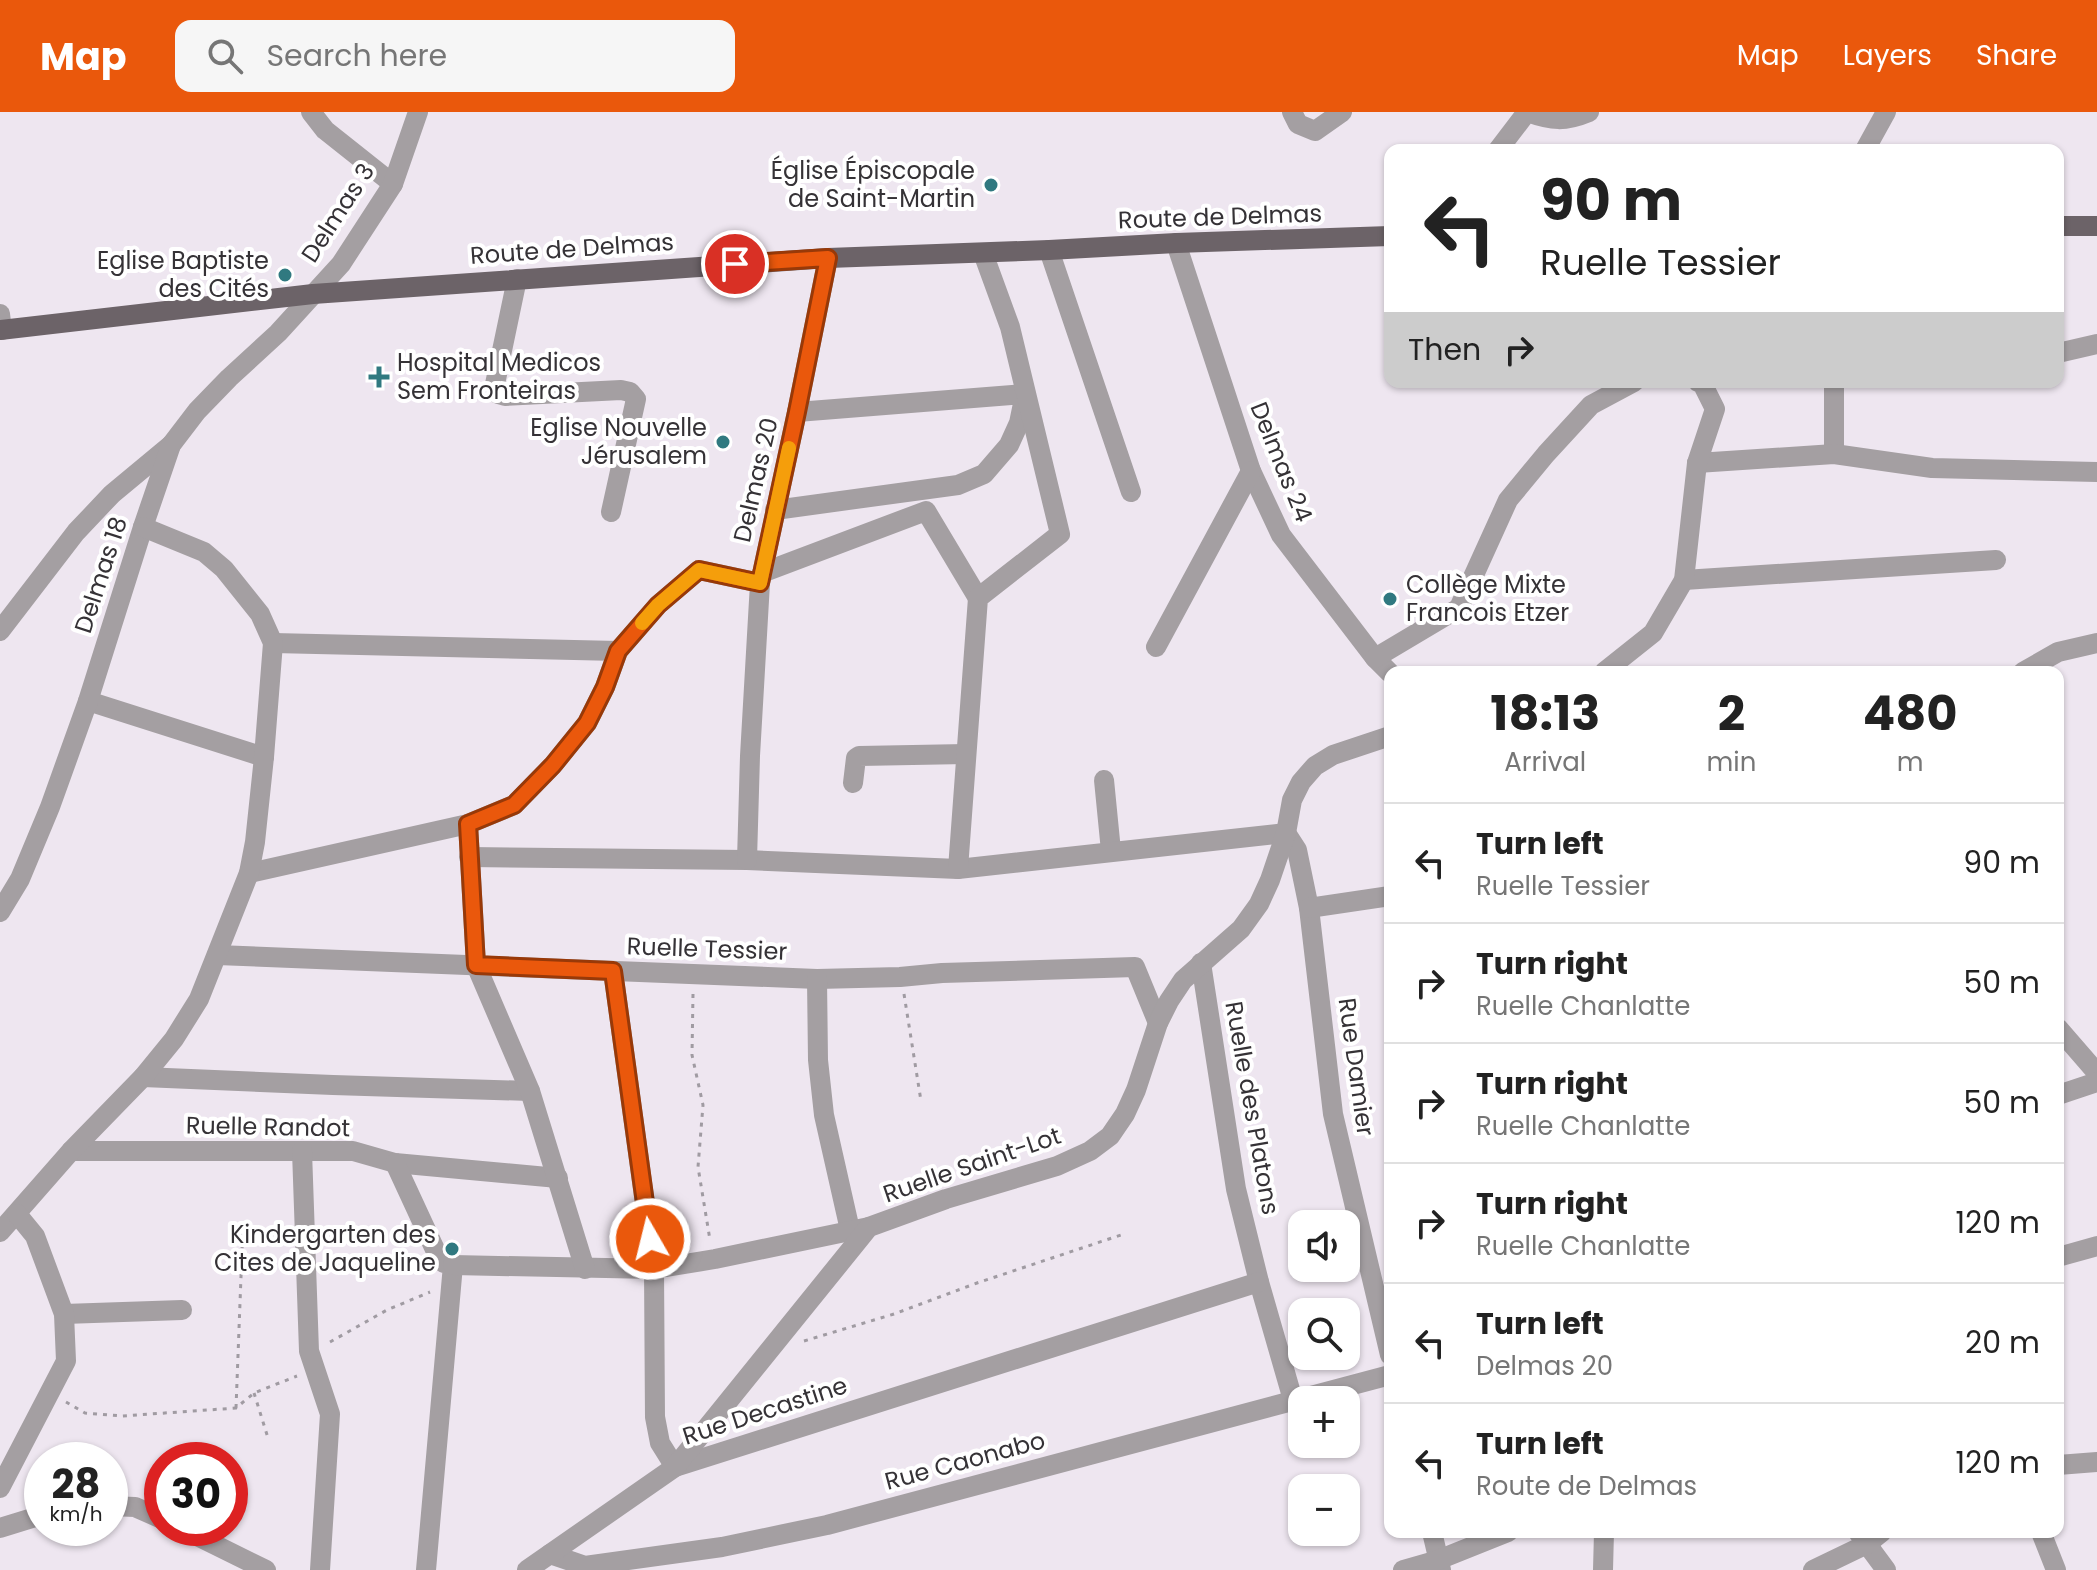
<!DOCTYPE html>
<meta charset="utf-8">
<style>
:root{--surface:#fff;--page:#f6f6f6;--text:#222;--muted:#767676;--line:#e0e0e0;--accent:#ea580c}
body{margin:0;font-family:Poppins,sans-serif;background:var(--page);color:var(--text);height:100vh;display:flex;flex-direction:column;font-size:30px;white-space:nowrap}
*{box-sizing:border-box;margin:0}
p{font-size:26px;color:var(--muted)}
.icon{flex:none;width:44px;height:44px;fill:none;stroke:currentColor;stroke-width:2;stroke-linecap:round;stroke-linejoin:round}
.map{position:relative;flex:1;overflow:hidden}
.sheet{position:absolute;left:1384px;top:554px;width:680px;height:872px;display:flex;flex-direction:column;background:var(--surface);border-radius:16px;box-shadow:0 2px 6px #0004}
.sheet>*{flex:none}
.guide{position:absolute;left:1384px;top:32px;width:680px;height:244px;border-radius:16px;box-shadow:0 2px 6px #0004;background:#fff;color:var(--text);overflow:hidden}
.tools{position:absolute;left:1288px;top:1098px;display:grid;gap:16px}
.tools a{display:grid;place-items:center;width:72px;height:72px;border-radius:16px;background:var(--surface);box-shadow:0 2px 6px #0004;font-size:40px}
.speed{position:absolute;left:24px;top:1330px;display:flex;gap:16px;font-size:40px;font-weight:700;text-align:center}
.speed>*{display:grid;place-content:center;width:104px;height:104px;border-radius:50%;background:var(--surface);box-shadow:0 2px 6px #0004;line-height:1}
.speed small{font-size:20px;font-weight:400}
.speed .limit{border:12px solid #d22;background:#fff;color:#111}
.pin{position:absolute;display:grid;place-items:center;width:68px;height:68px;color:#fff;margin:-34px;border:4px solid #fff;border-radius:50%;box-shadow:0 2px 8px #0007}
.me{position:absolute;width:88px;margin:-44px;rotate:352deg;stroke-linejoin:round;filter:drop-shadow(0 0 6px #0008)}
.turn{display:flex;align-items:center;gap:28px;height:168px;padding:0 24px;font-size:36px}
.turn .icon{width:104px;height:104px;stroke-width:2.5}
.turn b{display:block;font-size:56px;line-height:68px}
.then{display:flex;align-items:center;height:76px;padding:0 24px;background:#0003;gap:16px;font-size:30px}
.eta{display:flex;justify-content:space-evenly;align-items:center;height:136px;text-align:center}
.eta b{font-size:48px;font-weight:700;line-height:56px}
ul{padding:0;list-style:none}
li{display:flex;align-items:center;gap:24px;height:120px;padding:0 24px;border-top:2px solid var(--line)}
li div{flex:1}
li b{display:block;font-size:30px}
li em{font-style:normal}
header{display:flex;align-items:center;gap:48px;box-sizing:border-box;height:112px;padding:0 40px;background:var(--accent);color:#fff}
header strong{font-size:38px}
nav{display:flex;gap:44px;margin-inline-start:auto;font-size:28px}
.search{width:560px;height:72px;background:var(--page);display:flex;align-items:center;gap:20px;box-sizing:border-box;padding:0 28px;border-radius:16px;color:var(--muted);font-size:30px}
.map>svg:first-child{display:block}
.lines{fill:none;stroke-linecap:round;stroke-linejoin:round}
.path{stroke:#a09ba2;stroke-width:3;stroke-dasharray:4 6;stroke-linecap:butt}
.minor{stroke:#a49fa2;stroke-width:20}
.major{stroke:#6c6368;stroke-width:20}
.route-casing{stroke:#983908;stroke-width:20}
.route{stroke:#ea580c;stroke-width:14}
.slow{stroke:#f59e0b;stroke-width:14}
.poi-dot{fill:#307980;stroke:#fff;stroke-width:3}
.labels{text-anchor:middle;stroke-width:8;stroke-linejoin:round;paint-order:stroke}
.poi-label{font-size:24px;fill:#353236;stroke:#fff;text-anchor:end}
.street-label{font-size:24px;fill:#353236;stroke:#fff}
</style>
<header>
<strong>Map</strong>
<div class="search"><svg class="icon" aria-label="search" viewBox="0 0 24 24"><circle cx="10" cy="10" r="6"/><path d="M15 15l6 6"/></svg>Search here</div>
<nav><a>Map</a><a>Layers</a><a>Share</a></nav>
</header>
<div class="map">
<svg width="2097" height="1458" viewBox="0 0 2097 1458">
<rect width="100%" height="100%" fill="#eee6f0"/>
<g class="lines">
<g class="path">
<path d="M693,882l-1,61 11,50 -5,62 12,73"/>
<path d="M904,882l17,107"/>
<path d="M804,1229l90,-27 83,-31 144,-48"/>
<path d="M330,1230l57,-32 43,-18"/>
<path d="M254,1281l14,45"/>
<path d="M66,1290l19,11 37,3 114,-8 18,-15 43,-17"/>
<path d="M236,1296l7,-184"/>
</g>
<g class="minor">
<path d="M311,0l14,18 68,54"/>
<path d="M1292,0l6,12 17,7 27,-19"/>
<path d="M1498,38l29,-38c25,9 38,10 62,0"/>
<path d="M1865,38l21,-38"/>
<path d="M1176,131l75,228 30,64 94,123 15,15"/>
<path d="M1049,138l82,242"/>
<path d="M517,167l-22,105 3,10 7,2 116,-6 9,2 6,7 -25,113"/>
<path d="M0,202l2,16"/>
<path d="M2058,241l39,-9"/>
<path d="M1834,342v-72"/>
<path d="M1697,351l137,-9 98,14 165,4"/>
<path d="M775,398l183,-25 26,-11 25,-29 10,-22 6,-29 -228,18"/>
<path d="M762,461l164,-62 52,87"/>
<path d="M1684,468l312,-20"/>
<path d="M0,519l76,-99 36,-38 59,-49"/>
<path d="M273,531l345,8"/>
<path d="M1156,535l95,-176"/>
<path d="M1375,546l84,-50 49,-108 38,-46 45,-49 43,-23"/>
<path d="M1604,560l49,-39 31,-53 13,-117 18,-54 -13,-26 -4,-1"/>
<path d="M2023,560l35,-20 39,-9"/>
<path d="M88,589l176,56"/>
<path d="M1104,668l7,71"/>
<path d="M853,671l3,-25 3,-2 107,-2"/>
<path d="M469,745l278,3 211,9 328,-36 11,17 12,58 24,206 57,241"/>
<path d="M747,748l3,-104 10,-173 37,-171 31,-154"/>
<path d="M958,757l20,-271 82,-64 -50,-207 -27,-74"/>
<path d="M249,761l219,-49"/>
<path d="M1309,796l81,-12"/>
<path d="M0,800l20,-33 30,-72 38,-106 55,-174 28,-82 26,-34 32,-33 49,-45 63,-69 52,-80 25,-72"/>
<path d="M217,843l600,24 83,-2 42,-4 193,-6 23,56"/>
<path d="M1201,851l35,226 23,93 34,118"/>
<path d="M613,859l41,298 1,148 5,26 15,24 584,-185"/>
<path d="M817,867l1,81 6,55 26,115"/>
<path d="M2058,916l39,45"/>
<path d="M143,965l190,8 197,6"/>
<path d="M2058,983l39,-13"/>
<path d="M71,1039h282l42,12 163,15"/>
<path d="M302,1039l7,200 21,63 -10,156"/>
<path d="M395,1051l43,93 6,7 9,2 -27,305"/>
<path d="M0,1120l71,-81 72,-74 31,-38 25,-40 50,-126 6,-31 9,-85 9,-114 -13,-29 -36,-45 -20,-17 -61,-25"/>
<path d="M2058,1145l39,-11"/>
<path d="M453,1153l201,4 61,-10 154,-32"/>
<path d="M585,1157l-55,-178 -54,-126 -8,-141 46,-19 39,-40 34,-42 18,-36 13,-36 40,-46 41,-35 61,13"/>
<path d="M64,1202l118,-4"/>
<path d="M2058,1353l39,-3"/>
<path d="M0,1376l66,-127 -2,-47 -29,-78 -18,-22"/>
<path d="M110,1394l25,1 27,12"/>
<path d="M0,1416l42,-13"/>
<path d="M181,1416l85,42"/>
<path d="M1432,1420l9,38"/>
<path d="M1858,1420l28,38"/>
<path d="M2041,1420l15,38"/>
<path d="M550,1442l35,12 137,-19 105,-22 563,-150"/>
<path d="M527,1458l148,-103 194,-240 77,-28 111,-33 33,-15 20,-15 15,-22 11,-24 22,-67 11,-22 14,-21 58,-51 18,-25 11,-24 16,-47 6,-33 9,-18 14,-16 18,-11 57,-19"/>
<path d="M1403,1458l35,-10 70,-28"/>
<path d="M1603,1458l1,-38"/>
<path d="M1813,1458l54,-26 15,-12"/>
</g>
<g class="major">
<path d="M2058,114h39"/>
<path d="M0,218l313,-36 515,-36 221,-8 127,-7 214,-7"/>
</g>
</g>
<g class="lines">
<g class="route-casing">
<path id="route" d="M650,1127l-37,-268 -137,-6 -8,-141 46,-19 39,-40 34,-42 18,-36 13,-36 40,-46 41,-35 61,13 37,-171 31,-154 -93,6"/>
</g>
<use href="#route" class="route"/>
<path class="slow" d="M642,511l16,-18 41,-35 61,13 29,-135"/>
</g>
<g class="poi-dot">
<circle cx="991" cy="73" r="8"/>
<circle cx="285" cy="163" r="8"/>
<path d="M375 253h8v8h8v8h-8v8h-8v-8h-8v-8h8z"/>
<circle cx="723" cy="330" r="8"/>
<circle cx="1390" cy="487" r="8"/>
<circle cx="452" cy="1137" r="8"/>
</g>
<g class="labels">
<g class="poi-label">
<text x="975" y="67">Église Épiscopale<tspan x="975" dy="28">de Saint-Martin</tspan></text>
<text x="269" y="157">Eglise Baptiste<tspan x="269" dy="28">des Cités</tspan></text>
<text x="397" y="259" text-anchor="start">Hospital Medicos<tspan x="397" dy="28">Sem Fronteiras</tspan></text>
<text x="707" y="324">Eglise Nouvelle<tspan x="707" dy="28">Jérusalem</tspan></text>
<text x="1406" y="481" text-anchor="start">Collège Mixte<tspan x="1406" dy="28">Francois Etzer</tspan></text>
<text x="436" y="1131">Kindergarten des<tspan x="436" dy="28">Cites de Jaqueline</tspan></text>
</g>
<g class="street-label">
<text transform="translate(338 101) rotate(-57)" y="8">Delmas 3</text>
<text transform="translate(1220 105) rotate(-2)" y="8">Route de Delmas</text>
<text transform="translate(572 137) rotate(-4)" y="8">Route de Delmas</text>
<text transform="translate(1281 350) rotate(68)" y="8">Delmas 24</text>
<text transform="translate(756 368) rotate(-77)" y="8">Delmas 20</text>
<text transform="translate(101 463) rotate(-72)" y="8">Delmas 18</text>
<text transform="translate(707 837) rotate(2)" y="8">Ruelle Tessier</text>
<text transform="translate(1356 955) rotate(82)" y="8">Rue Damier</text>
<text transform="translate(1252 996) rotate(80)" y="8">Ruelle des Platons</text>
<text transform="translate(268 1015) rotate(1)" y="8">Ruelle Randot</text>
<text transform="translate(972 1053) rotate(-19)" y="8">Ruelle Saint-Lot</text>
<text transform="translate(765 1299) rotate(-18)" y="8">Rue Decastine</text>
<text transform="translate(965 1349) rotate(-15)" y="8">Rue Caonabo</text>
</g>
</g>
</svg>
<div class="tools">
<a><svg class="icon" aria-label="sound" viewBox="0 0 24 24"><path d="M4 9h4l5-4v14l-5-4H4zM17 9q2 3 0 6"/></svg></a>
<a><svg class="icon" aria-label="search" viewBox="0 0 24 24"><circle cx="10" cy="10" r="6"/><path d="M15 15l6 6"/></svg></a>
<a>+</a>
<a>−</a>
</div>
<div class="speed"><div>28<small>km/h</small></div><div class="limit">30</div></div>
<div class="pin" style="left:735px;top:152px;background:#d93025"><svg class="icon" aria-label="arrive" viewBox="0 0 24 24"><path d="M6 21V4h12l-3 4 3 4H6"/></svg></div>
<svg class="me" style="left:650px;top:1127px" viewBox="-20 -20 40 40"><circle r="17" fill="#ea580c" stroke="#fff" stroke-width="3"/><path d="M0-11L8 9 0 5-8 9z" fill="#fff"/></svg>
<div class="guide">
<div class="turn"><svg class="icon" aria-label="left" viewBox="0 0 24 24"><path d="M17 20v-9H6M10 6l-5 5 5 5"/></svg><div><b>90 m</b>Ruelle Tessier</div></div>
<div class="then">Then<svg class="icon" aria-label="right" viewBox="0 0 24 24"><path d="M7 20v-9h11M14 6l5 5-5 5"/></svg></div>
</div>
<section class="sheet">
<div class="eta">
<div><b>18:13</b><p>Arrival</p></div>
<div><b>2</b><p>min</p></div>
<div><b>480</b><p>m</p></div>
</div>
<ul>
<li><svg class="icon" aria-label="left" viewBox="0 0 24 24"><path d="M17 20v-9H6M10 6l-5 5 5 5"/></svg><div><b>Turn left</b><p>Ruelle Tessier</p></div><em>90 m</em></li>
<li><svg class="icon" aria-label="right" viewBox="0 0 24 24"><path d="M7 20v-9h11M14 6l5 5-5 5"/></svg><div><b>Turn right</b><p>Ruelle Chanlatte</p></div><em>50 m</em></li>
<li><svg class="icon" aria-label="right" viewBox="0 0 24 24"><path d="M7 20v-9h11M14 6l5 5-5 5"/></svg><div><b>Turn right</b><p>Ruelle Chanlatte</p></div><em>50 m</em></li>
<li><svg class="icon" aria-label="right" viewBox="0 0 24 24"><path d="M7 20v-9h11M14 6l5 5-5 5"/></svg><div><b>Turn right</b><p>Ruelle Chanlatte</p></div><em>120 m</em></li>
<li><svg class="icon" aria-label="left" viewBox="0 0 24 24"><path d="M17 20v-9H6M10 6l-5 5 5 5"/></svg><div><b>Turn left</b><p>Delmas 20</p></div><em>20 m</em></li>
<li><svg class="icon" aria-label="left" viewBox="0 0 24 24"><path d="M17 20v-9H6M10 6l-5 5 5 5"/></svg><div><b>Turn left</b><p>Route de Delmas</p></div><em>120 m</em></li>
</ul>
</section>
</div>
